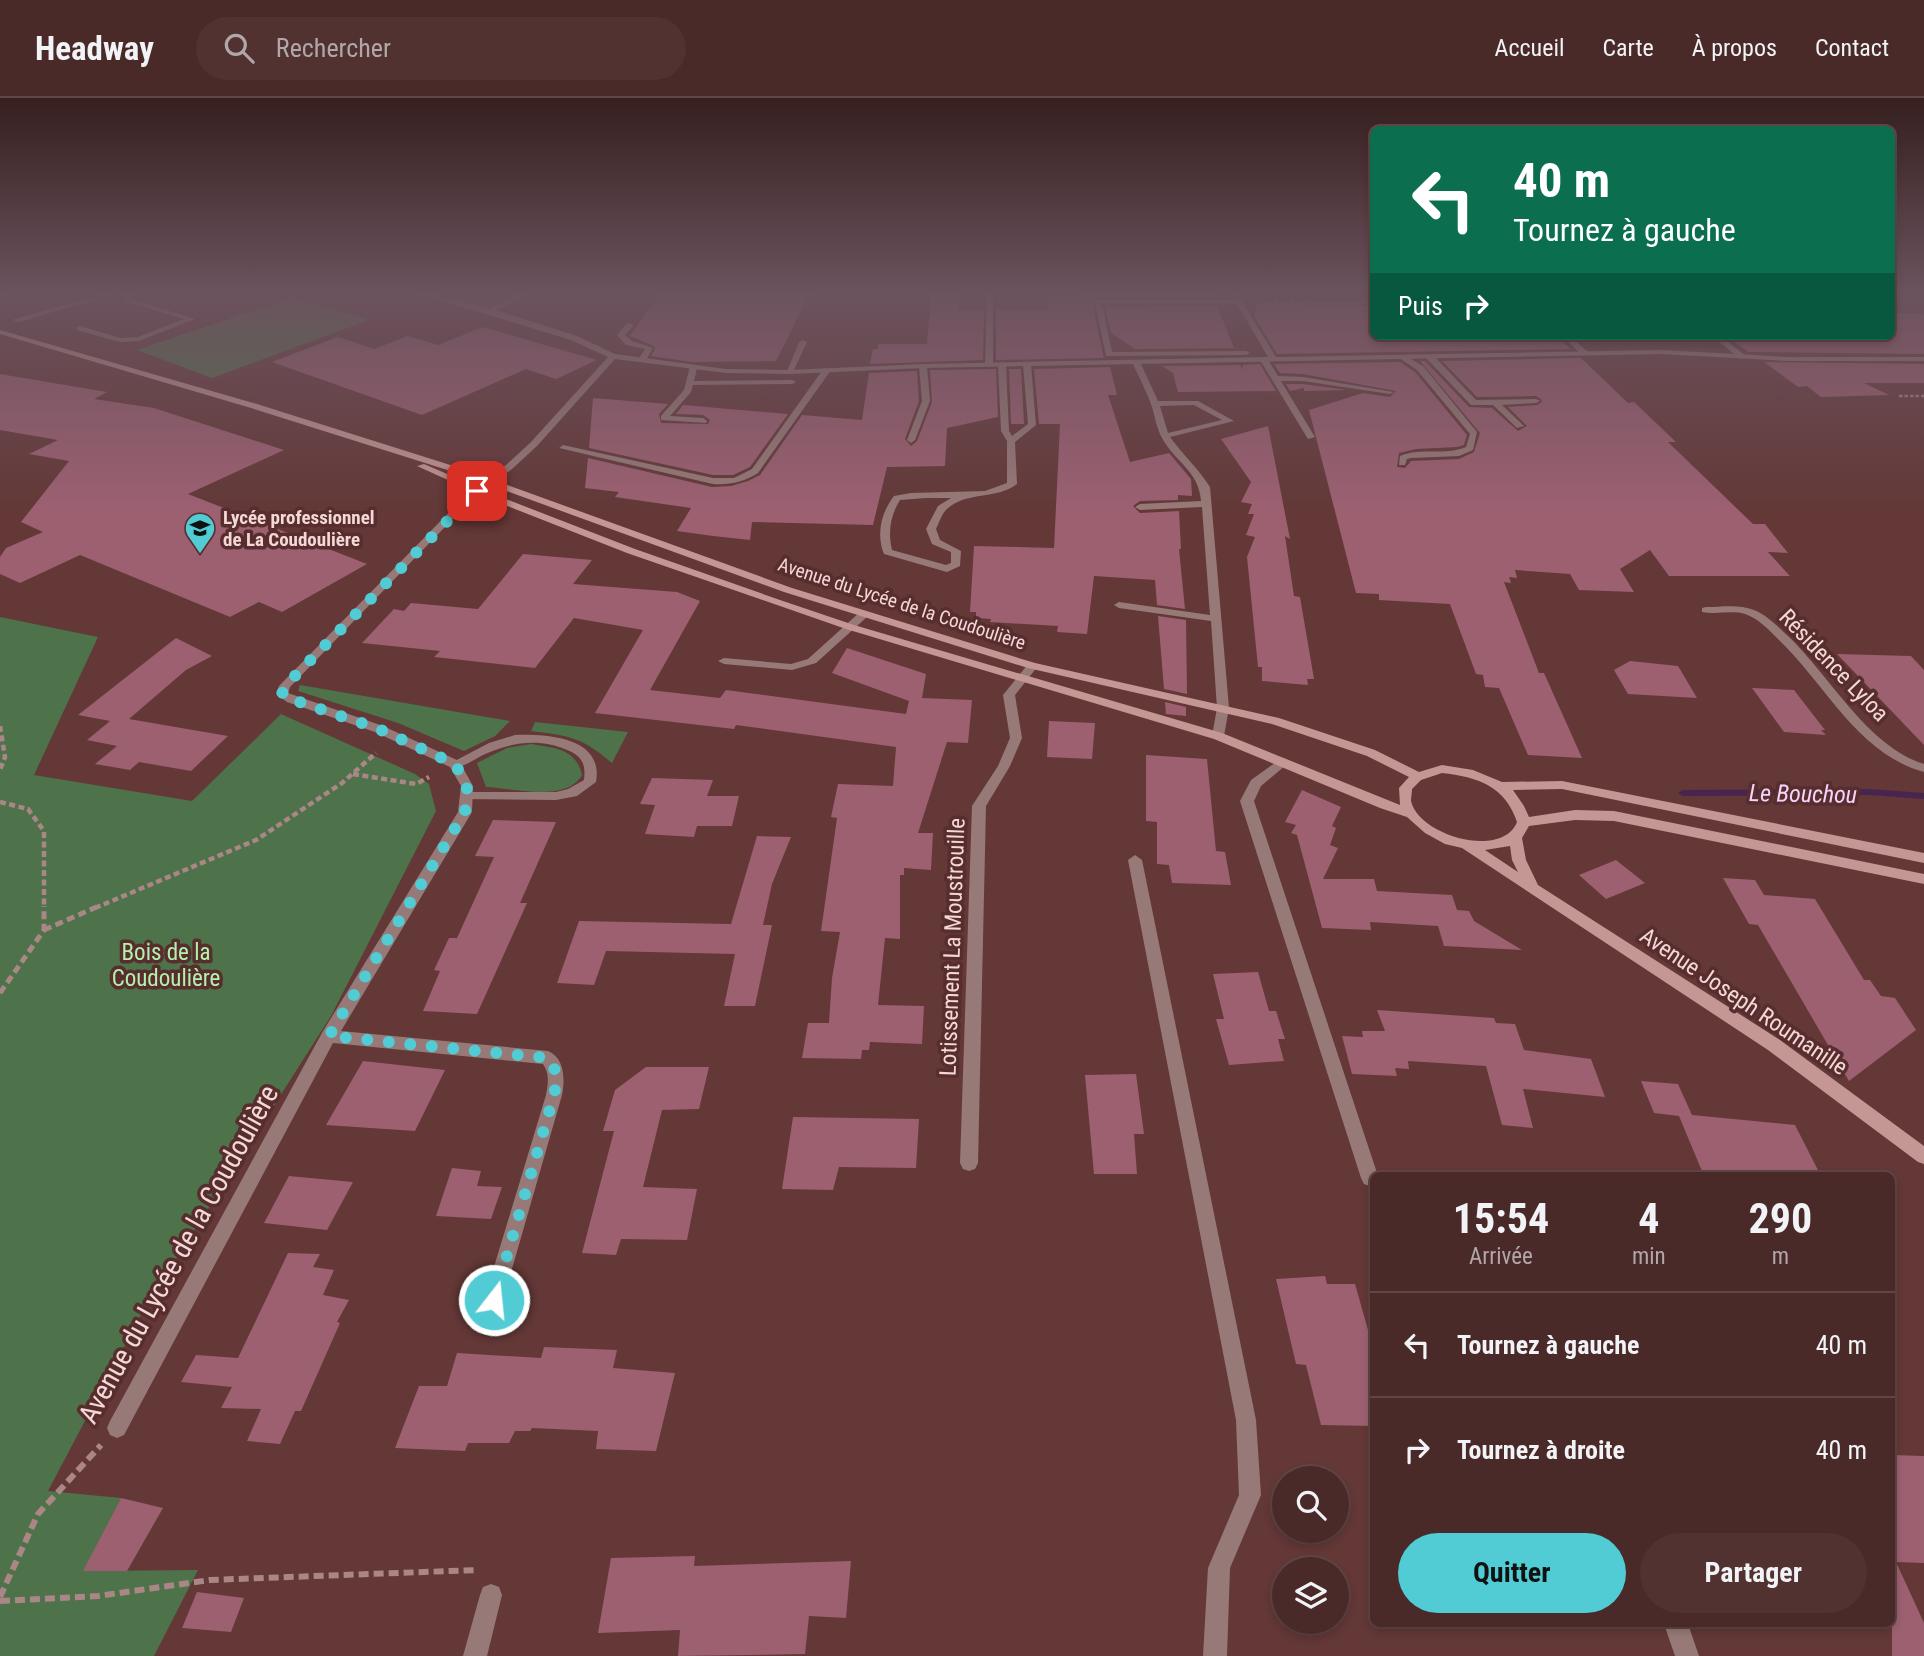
<!DOCTYPE html>
<html lang="fr">
<meta charset="utf-8">
<style>
:root{--surface:#4a2a29;--page:#513231;--text:#f1f3f6;--muted:#b2a7a8;--line:#614646;--accent:#51ccd4}
body{margin:0;font-family:"Roboto Condensed",sans-serif;background:var(--page);color:var(--text);height:100vh;display:flex;flex-direction:column;font-size:26px;white-space:nowrap}
*{box-sizing:border-box;margin:0}
p{font-size:23px;color:var(--muted)}
.icon{flex:none;width:38px;height:38px;fill:none;stroke:currentColor;stroke-width:2;stroke-linecap:round;stroke-linejoin:round}
.map{position:relative;flex:1;overflow:hidden}
.side{position:absolute;left:1370px;top:1074px;width:525px;height:455px;display:flex;flex-direction:column;background:var(--surface);border-radius:10px;box-shadow:0 4px 10px #0003,0 0 0 2px var(--line)}
.side>*{flex:none}
.hud{position:absolute;left:1370px;top:28px;width:525px;height:214px;border-radius:10px;box-shadow:0 4px 10px #0003,0 0 0 2px var(--line);background:#0b6e4f;color:#fff;overflow:hidden}
.controls{position:absolute;left:1272px;top:1368px;display:grid;gap:14px}
.controls a{display:grid;place-items:center;width:77px;height:77px;border-radius:50%;background:var(--surface);box-shadow:0 4px 10px #0003,0 0 0 2px var(--line);font-size:35px}
.pin{position:absolute;display:grid;place-items:center;width:60px;height:60px;color:#fff;margin:-30px;border-radius:14px;box-shadow:0 4px 10px #0006}
.me{position:absolute;width:77px;margin:-38px;rotate:16deg;stroke-linejoin:round;filter:drop-shadow(0 0 5px #0008)}
.turn{display:flex;align-items:center;gap:24px;height:147px;padding:0 28px;font-size:32px}
.turn .icon{width:91px;height:91px;stroke-width:2.5}
.turn b{display:block;font-size:49px;line-height:60px}
.then{display:flex;align-items:center;height:66px;padding:0 28px;background:#0003;gap:14px;font-size:26px}
.eta{display:flex;justify-content:space-evenly;align-items:center;height:119px;text-align:center}
.eta b{font-size:42px;font-weight:700;line-height:49px}
.action{display:flex;gap:14px;margin-top:auto;padding:14px 28px}
.action a{flex:1;height:80px;border-radius:42px;background:var(--accent);color:#111;font-size:28px;font-weight:700;line-height:80px;text-align:center}
.action a+a{background:var(--page);color:var(--text)}
ul{padding:0;list-style:none}
li{display:flex;align-items:center;gap:21px;height:105px;padding:0 28px;border-top:2px solid var(--line)}
li div{flex:1}
li b{display:block;font-size:26px}
li em{font-style:normal}
header{display:flex;align-items:center;gap:42px;box-sizing:border-box;height:98px;padding:0 35px;background:var(--surface);border-bottom:2px solid var(--line)}
header strong{font-size:33px}
nav{display:flex;gap:38px;margin-inline-start:auto;font-size:24px}
.search{width:490px;height:63px;background:var(--page);display:flex;align-items:center;gap:18px;box-sizing:border-box;padding:0 24px;border-radius:38px;color:var(--muted);font-size:26px}
.map>svg:first-child{display:block}
.green{fill:#4e724a}
.lines{fill:none;stroke-linecap:round;stroke-linejoin:round}
.stream{fill:#48254e;fill-rule:evenodd}
.building{fill:#9c6071}
.path-far3{stroke:#aa8786;stroke-width:2.5;stroke-dasharray:3.5 2;stroke-linecap:butt}
.path-far2{stroke:#aa8786;stroke-width:4.5;stroke-dasharray:6 3.5;stroke-linecap:butt}
.path-far1{stroke:#aa8786;stroke-width:5;stroke-dasharray:8 4.5;stroke-linecap:butt}
.path{stroke:#aa8786;stroke-width:6;stroke-dasharray:10 5;stroke-linecap:butt}
.lane{fill:#977a78;fill-rule:evenodd}
.street{fill:#977a78;fill-rule:evenodd}
.secondary{fill:#c49694;fill-rule:evenodd}
.route{stroke:#51ccd4;stroke-width:12;stroke-dasharray:0 21.6}
.labels{text-anchor:middle;stroke-width:7;stroke-linejoin:round;paint-order:stroke}
.far-poi-label{font-size:19px;font-weight:bold;fill:#f4d8d7;stroke:#572d2d;text-anchor:start}
.far-street-label{font-size:19px;fill:#f4d8d7;stroke:#572d2d}
.street-label{font-size:23px;fill:#f4d8d7;stroke:#572d2d}
.park-label{font-size:23px;fill:#b4f1ac;stroke:#572d2d}
.water-label{font-size:24px;font-style:italic;fill:#f6d3fc;stroke:#572d2d}
.near-street-label{font-size:28px;fill:#f4d8d7;stroke:#572d2d}
</style>
<header>
<strong>Headway</strong>
<div class="search"><svg class="icon" aria-label="search" viewBox="0 0 24 24"><circle cx="10" cy="10" r="6"/><path d="M15 15l6 6"/></svg>Rechercher</div>
<nav><a>Accueil</a><a>Carte</a><a>À propos</a><a>Contact</a></nav>
</header>
<div class="map">
<svg width="1924" height="1558" viewBox="0 0 1924 1558">
<rect width="100%" height="100%" fill="#633837"/>
<g class="green">
<path d="M294,199l75,23 -157,58 -75,-28z"/>
<path d="M0,519l98,20 -64,138 158,26 89,-87 134,60 14,10 7,27 -105,205 -187,293 -96,182 73,7 -37,73 114,-1 -44,86h-154z"/>
<path d="M300,587l210,36 -15,15 -31,15 -66,-28 -100,-32z"/>
<path d="M535,624l93,10 -16,31c-31,-26 -41,-27 -81,-32z"/>
<path d="M531,646c23,4 45,4 51,31 -16,28 -69,13 -96,12l-9,-24 30,-15z"/>
</g>
<g class="lines">
<path class="stream" d="M1869,691l55,4v6l-55,-4 -186,1 -5,-3 5,-3z"/>
</g>
<g class="building">
<path d="M660,195h150l-34,68 -84,1 -41,-6 4,-7 -1,-3 -24,-10z"/>
<path d="M1082,195h130l2,4h-116l-6,6 12,55 -108,2v-50h53l-1,-14h35z"/>
<path d="M931,197h28v15h25l-1,50 -113,4 3,-15h5v-5h49z"/>
<path d="M1257,206l112,2 5,6v24h183l14,13 -294,5 -23,-38z"/>
<path d="M1217,208l17,42 -99,1 -24,-16 -6,-26z"/>
<path d="M1892,215l32,1v40l-175,-2 -21,-14 164,-2z"/>
<path d="M483,229l114,33 -41,19 -30,-10 -104,46 -150,-53 66,-25 36,12 34,-13 30,9z"/>
<path d="M1581,260l47,45 6,-1 42,40h-8l85,82h12l23,29 -20,-1 22,24h-121l-19,-26 -30,19 14,23 -55,-2 -9,-16 -55,-4 2,8 -8,-1 2,6 -7,-1 35,91h5l38,85 -54,-3 -29,-67 -14,-1 -2,-12 -7,-1 -26,-70 -71,-4v-6l-23,-1 -47,-183 54,-17 27,4 6,-6 -93,-17 -23,-1 -6,-9 126,-2 15,10 52,63 -3,10 -7,2 -41,2 -17,4 -2,14 8,1 6,-7 48,-2 15,-7 6,-19 -60,-72h5l44,46 23,1 26,23 9,-5 -19,-19 29,-2 5,-3 -1,-3 -5,-3 -59,1 -35,-36z"/>
<path d="M1764,264l160,2v19h-60l25,12 -68,2 -14,-11 -9,1z"/>
<path d="M1260,266l16,27 -98,1 -5,-19 -11,-7 78,-1 2,4 1,-4z"/>
<path d="M1110,269l7,28h-9l22,67 39,-9 22,26 1,17 -14,-1v5l-38,1 -7,5 7,7 39,-2 2,38h-2l6,60 -28,-4 -2,-25 -61,-4 -7,58 -30,-2 1,-6 -68,-4 1,-3 -15,-1v-6h-6l4,-66 80,2 6,-124h-21l-5,-55z"/>
<path d="M996,271l2,48 -51,11 -2,38 -58,1 -14,58 -121,-3 -2,18 -37,-4 -36,-5 14,-23 -76,-11 4,-5 -34,-4 3,-30 124,29 19,-1 17,-5 12,-6 42,-60 60,5 7,-47 48,-2 2,30 -14,38 6,7 6,-5 15,-39 -2,-32z"/>
<path d="M1009,271h12l3,55h-13z"/>
<path d="M0,276l107,18 -13,7 60,9 130,42 -96,44 179,70 -85,48 -23,-10 -29,15 -150,-62 -60,28 -20,-9v-17l6,-9 37,-16 -22,-10 48,-61 -40,-7 29,-14 -58,-10z"/>
<path d="M1286,286h17l44,6 -43,1v-3l-14,3z"/>
<path d="M593,300l75,6 -9,10 2,9 47,1 2,-4 -7,-5 -27,-1 7,-9 105,9 -38,53 -17,8h-20l-124,-27z"/>
<path d="M1268,328l22,113 -5,-3 9,60 6,1 14,82h-7l1,6 -46,-4v-14h-4l-11,-110 8,-20 -9,-2 8,-21h-6l4,-10 -11,-2 10,-20 -30,-43z"/>
<path d="M523,456l69,6 -19,24 104,8 23,9 -50,89 70,8 6,-8 180,24 3,-13 -77,-28 15,-25 79,26 -4,24 50,2 -4,43 -21,-1 -29,91h15l-2,37 -27,-2v7h-4v64l-15,-1 -7,67 46,1 -2,38 -52,-2 -1,8h-7l-1,9 -59,-1 6,-35h21l3,-45 8,-46 -19,-1 16,-113 -6,-1 7,-33 55,2 3,-39 -160,-22 -2,4 -139,-16 48,-83 -69,-12 -39,50 -101,-11 6,-6 -78,-8 32,-34 10,2 7,-8 67,6z"/>
<path d="M1158,518l28,4 1,74 -23,-5z"/>
<path d="M176,540l36,18 -26,14 -57,49 99,17 -37,35 -52,-9 -9,8 -35,-6 22,-18 -30,-6 23,-19 -32,-6z"/>
<path d="M1837,556l74,2 13,14v75z"/>
<path d="M1630,563l48,5 19,32 -69,-4 -14,-24z"/>
<path d="M1752,590l42,2 31,40h-4l5,5 -42,-3z"/>
<path d="M1165,604l21,5v9l-20,-2z"/>
<path d="M1049,623l46,2 -3,36 -45,-2z"/>
<path d="M1146,657l61,4 9,92 9,1 6,33 -59,-2 -3,-18 -12,-1v-42l-11,-1z"/>
<path d="M652,680l61,2 -6,16h32l-7,30h-35l-3,11 -49,-3 10,-29 -15,-1z"/>
<path d="M1302,692l39,17 -9,19 4,2 -6,17 8,3 -15,31h51l3,12 75,4 5,15 12,1 5,10 48,29 -78,-4 -6,-20 -68,-4 1,8 -49,-2 -25,-93 -6,-2 5,-8 -11,-3z"/>
<path d="M493,722l63,2 -36,81h7l-50,111 -54,-3 17,-40 -6,-1 15,-32h8l37,-81 -19,-1z"/>
<path d="M757,738l34,1 -19,47 -9,41h9l-17,81h-31l11,-52 -129,-3 -12,34 -37,-2 22,-62 152,3z"/>
<path d="M1616,762l29,23 -39,16 -27,-24z"/>
<path d="M1723,780l32,2 9,15 51,4 49,81h6l11,16 14,2 21,32 -67,51 -91,-156 -9,-1z"/>
<path d="M1258,874l11,39h7l9,28h-7l6,22 -55,4 -13,-46h8l-11,-45z"/>
<path d="M1377,912l117,8 2,5 19,1 9,26 67,9 14,38 -82,-8 10,39 -31,-3 -16,-59 -78,-5 1,8 -14,-1 2,8 -45,-2 -10,-38 21,1 -1,-6h23z"/>
<path d="M363,963l82,9 -30,61 -89,-6z"/>
<path d="M646,969h63l-10,42 -37,1 -19,77 54,2 -10,51 -66,-1 -5,16 -34,-2 32,-122h-11l12,-41z"/>
<path d="M1136,976l8,60h-10l3,40h-43l-9,-99z"/>
<path d="M1641,983l37,3 14,31 103,10 26,51h-117l-25,-60 -25,-3z"/>
<path d="M793,1019l126,2 -3,49 -77,-1 -6,23 -51,-1z"/>
<path d="M452,1070l29,3 -4,15 25,1 -11,32 -55,-3z"/>
<path d="M289,1078l64,6 -26,48 -63,-7z"/>
<path d="M288,1155l32,1 -7,13 21,3 -11,25 26,5 -12,22 3,1 -39,88h-6l-15,33 -33,-3 14,-32 -40,-1 11,-21 -51,-5 15,-27 42,3z"/>
<path d="M1325,1178l2,8h28l19,67v75l-53,-1 -15,-60 -10,-1 -20,-85z"/>
<path d="M544,1249l73,3 -4,18 62,5 -19,78 -60,-2 2,-18 -66,-3 -2,3h-15l-6,12h-41l-3,8 -70,-3 24,-62h28l10,-33 84,5z"/>
<path d="M1892,1357l32,1v107l-28,-1 28,61v33h-32z"/>
<path d="M121,1400l42,10 -36,63h-44z"/>
<path d="M695,1458l-1,10 157,-5 -5,57 -37,-2 -4,38 -127,2 2,-26 -82,3 13,-75z"/>
<path d="M197,1494l47,6 -13,34 -49,-4z"/>
</g>
<g class="lines">
<g class="path-far3">
<path d="M1263,205h111"/>
<path d="M1899,298h25"/>
</g>
<g class="path-far2">
<path d="M0,628l5,31 -5,13"/>
<path d="M353,676l63,10 13,-7"/>
<path d="M0,704l28,7 16,22v77"/>
<path d="M95,810l161,-68 86,-57 34,-30"/>
</g>
<g class="path-far1">
<path d="M44,832l55,-24"/>
<path d="M0,895l44,-63v-24"/>
</g>
<g class="path">
<path d="M0,1499l38,-83 63,-69"/>
<path d="M0,1503l98,-5 112,-16 267,-10"/>
</g>
<g class="lane">
<path d="M107,195h10l-98,29 -7,-2z"/>
<path d="M127,195h6l-2,6 64,20 -56,22 -19,1 -43,-12 -1,-2 4,-2 40,12 18,-1 46,-18 -59,-18z"/>
<path d="M523,195h8l-39,20 -7,-2z"/>
<path d="M987,195h6v72l-4,2 -4,-2z"/>
<path d="M1098,202h143l-2,3 -137,1 10,48 134,-1 4,2 -4,2 -140,1 -11,-54z"/>
<path d="M627,225l7,2 -9,10 7,6 21,7 -8,14 -7,-2 7,-11 -19,-4 -9,-10z"/>
<path d="M1562,238h8l19,17 -7,2z"/>
<path d="M1712,238h9l26,21 -7,2z"/>
<path d="M803,242l4,2 -14,30 -7,2 13,-32z"/>
<path d="M1404,257l19,11 54,66 -4,18 -14,6 -48,2 -4,1 -2,6h-6l1,-9c21,-9 45,0 66,-9l4,-13 -53,-64 -16,-11 -1,-2z"/>
<path d="M1427,257h6l43,45 60,-1 4,2 -4,2 -34,2 22,21 -7,2 -24,-23h-22l-44,-46z"/>
<path d="M1261,260h6l11,18 25,1 91,15 -4,2 -87,-13h-22l34,56 -7,2 -48,-79z"/>
<path d="M1136,262l4,2 18,39h40l36,20 -64,16c13,18 28,31 40,50l19,221 -5,28 -6,4 -6,-4 5,-28 -6,-87 -92,-13 -5,-3 5,-3 91,13 -8,-108 -62,3 -5,-3 5,-3 61,-3c-2,-30 -25,-38 -39,-63 -5,-9 -7,-21 -10,-31 -5,-15 -13,-30 -20,-45zM1194,307l28,15 -54,13 -8,-27z"/>
<path d="M1027,264l4,2 5,61 -21,17 2,42c-21,16 -51,7 -70,25 -5,4 -8,14 -11,20l4,11 21,11 -1,15 -13,6 -63,-18c-8,-20 -3,-41 10,-58l17,-3 74,-2 22,-8v-42l-6,-10 -3,-66 4,-2 4,2 3,66 3,5 16,-12 -5,-60zM926,400h25l-13,8 -12,23 6,15 19,8v11l-5,2 -54,-15c-4,-18 -2,-34 8,-50z"/>
<path d="M923,266l4,2 3,35 -15,39 -4,3 -4,-3 15,-39 -3,-35z"/>
<path d="M690,268l7,2 -3,13 98,-1 4,2 -4,2 -99,1 -2,7 -21,24 33,2 4,3 -1,2 -45,-3v-4l23,-26z"/>
<path d="M824,270l7,2 -73,103c-14,9 -28,12 -45,11l-154,-36 4,-3 150,33h21l18,-9z"/>
<path d="M1706,509c16,0 33,-3 48,3 13,5 24,17 34,26 42,40 79,110 136,128v8c-66,-18 -98,-87 -145,-132 -9,-9 -21,-22 -34,-26 -14,-4 -29,1 -43,-2v-4z"/>
<path d="M864,513l5,3 -1,2 -52,47 -24,7 -68,-6 -6,-3 6,-3 67,6 17,-5 52,-47z"/>
<path d="M1032,565l6,3 -23,29 7,43 -12,28 -24,40 -8,357 -3,6 -6,2 -6,-2 -3,-6 12,-357 26,-40 12,-28 -7,-43 25,-31z"/>
<path d="M515,637c32,-1 89,2 81,47l-19,14 -21,4 -94,-1 -2,-3 7,-4h89l12,-3 16,-9c2,-16 -2,-24 -17,-30 -29,-13 -59,-7 -86,6 -9,5 -20,13 -30,11l-2,-3 40,-21z"/>
<path d="M1282,660l4,1 2,3 -2,3 -25,21 -7,15 124,375h-4v9l-4,1 -6,-2 -3,-6 -121,-377 11,-21z"/>
<path d="M1135,757l7,5 114,560 5,75 -31,73 -3,88h-24l5,-88 31,-73 -3,-75 -108,-560z"/>
<path d="M1664,1526h24l11,32h-24z"/>
</g>
<g class="street">
<path d="M418,195h10l64,16 85,27 38,18 111,15 63,1 134,-6 345,-7 -37,-64h6l39,64 386,-7 125,7h137v4h-137l-125,-7 -739,14 -134,6 -63,-1 -111,-14 -78,87 -25,23 -39,29 -183,189 -2,6 95,33 76,35 14,25 -1,26 -131,219 207,20c17,7 17,29 14,44l-61,212 -7,3 -7,-3 -3,-7 62,-205c2,-11 4,-21 -3,-31l-210,-21 -209,392 -7,3 -7,-3 -3,-7 3,-7 213,-390 135,-219 3,-26 -11,-19 -75,-35 -88,-30 -11,-8 3,-8 188,-192 39,-29 25,-23 77,-85 -37,-17z"/>
<path d="M491,1486l8,3 3,8 -15,61h-24l17,-61 3,-8z"/>
</g>
<g class="secondary">
<path d="M0,195h6l-6,3z"/>
<path d="M0,232l257,74 206,65 329,119 243,75 244,55 96,32 44,22 23,-7 31,5 29,12 60,-1 362,72v10l-362,-74 -49,1 11,16 5,11 46,-7 39,1 310,63v10l-310,-63 -39,-1 -46,6 -7,12 4,22 12,25 242,155 144,106v18l-6,-2 -150,-112 -306,-202 -17,-4 -20,-11 -18,-16 -27,-9 -166,-69 -368,-110 -219,-76 -135,-53 -75,-34 7,-2 74,32 137,53 145,51 74,25 368,108 178,72 -1,-17 10,-11 -42,-21 -95,-32 -244,-56 -244,-76 -327,-119 -206,-65 -251,-74zM1442,675c36,4 63,13 75,49 -15,38 -99,13 -106,-21 0,-4 1,-8 1,-12l9,-9zM1510,748l2,14 6,12 -33,-22z"/>
</g>
</g>
<linearGradient id="sky" x2="0" y2="1"><stop stop-color="#361f1e"/><stop offset="0.47" stop-color="#6b535e"/><stop offset="1" stop-color="#6b535e" stop-opacity="0"/></linearGradient>
<rect width="1924" height="413" fill="url(#sky)"/>
<g class="lines">
<path class="route" d="M477,393l-192,195 -3,8 9,5 88,30 76,35 12,22 -2,26 -136,224 219,22c10,13 9,22 6,37l-60,205"/>
</g>
<defs>
<g id="school-pin" transform="scale(1.575)"><path d="M0 17L-7.5 6A9.5 9.5 0 1 1 7.5 6Z" fill="#51ccd4" stroke="#572d2d"/><path d="M0-5L7-2L0 1L-7-2ZM-4 1L0 2.5L4 1V4Q0 6-4 4Z" fill="#111"/></g>
</defs>
<g fill-rule="evenodd">
<use href="#school-pin" x="200" y="430"/>
</g>
<g class="labels">
<g class="far-poi-label">
<text x="223" y="426">Lycée professionnel<tspan x="223" dy="22">de La Coudoulière</tspan></text>
</g>
<g class="far-street-label">
<text transform="translate(902 505) rotate(18)" y="7">Avenue du Lycée de la Coudoulière</text>
</g>
<g class="street-label">
<text transform="translate(1834 567) rotate(46)" y="8">Résidence Lyloa</text>
<text transform="translate(952 849) rotate(-88)" y="8">Lotissement La Moustrouille</text>
<text transform="translate(1744 903) rotate(34)" y="8">Avenue Joseph Roumanille</text>
</g>
<g class="park-label">
<text x="166" y="862">Bois de la<tspan x="166" dy="26">Coudoulière</tspan></text>
</g>
<g class="water-label">
<text transform="translate(1803 696) rotate(1)" y="8">Le Bouchou</text>
</g>
<g class="near-street-label">
<text transform="translate(178 1156) rotate(-61)" y="10">Avenue du Lycée de la Coudoulière</text>
</g>
</g>
</svg>
<div class="controls">
<a><svg class="icon" aria-label="search" viewBox="0 0 24 24"><circle cx="10" cy="10" r="6"/><path d="M15 15l6 6"/></svg></a>
<a><svg class="icon" aria-label="layers" viewBox="0 0 24 24"><path d="M12 4l9 5-9 5-9-5zM3 14l9 5 9-5"/></svg></a>
</div>
<div class="pin" style="left:477px;top:393px;background:#d93025"><svg class="icon" aria-label="arrive" viewBox="0 0 24 24"><path d="M6 21V4h12l-3 4 3 4H6"/></svg></div>
<svg class="me" style="left:494px;top:1202px" viewBox="-20 -20 40 40"><circle r="17" fill="#51ccd4" stroke="#fff" stroke-width="3"/><path d="M0-11L8 9 0 5-8 9z" fill="#fff"/></svg>
<div class="hud">
<div class="turn"><svg class="icon" aria-label="left" viewBox="0 0 24 24"><path d="M17 20v-9H6M10 6l-5 5 5 5"/></svg><div><b>40 m</b>Tournez à gauche</div></div>
<div class="then">Puis<svg class="icon" aria-label="right" viewBox="0 0 24 24"><path d="M7 20v-9h11M14 6l5 5-5 5"/></svg></div>
</div>
<section class="side">
<div class="eta">
<div><b>15:54</b><p>Arrivée</p></div>
<div><b>4</b><p>min</p></div>
<div><b>290</b><p>m</p></div>
</div>
<ul>
<li><svg class="icon" aria-label="left" viewBox="0 0 24 24"><path d="M17 20v-9H6M10 6l-5 5 5 5"/></svg><div><b>Tournez à gauche</b></div><em>40 m</em></li>
<li><svg class="icon" aria-label="right" viewBox="0 0 24 24"><path d="M7 20v-9h11M14 6l5 5-5 5"/></svg><div><b>Tournez à droite</b></div><em>40 m</em></li>
</ul>
<div class="action"><a>Quitter</a><a>Partager</a></div>
</section>
</div>
